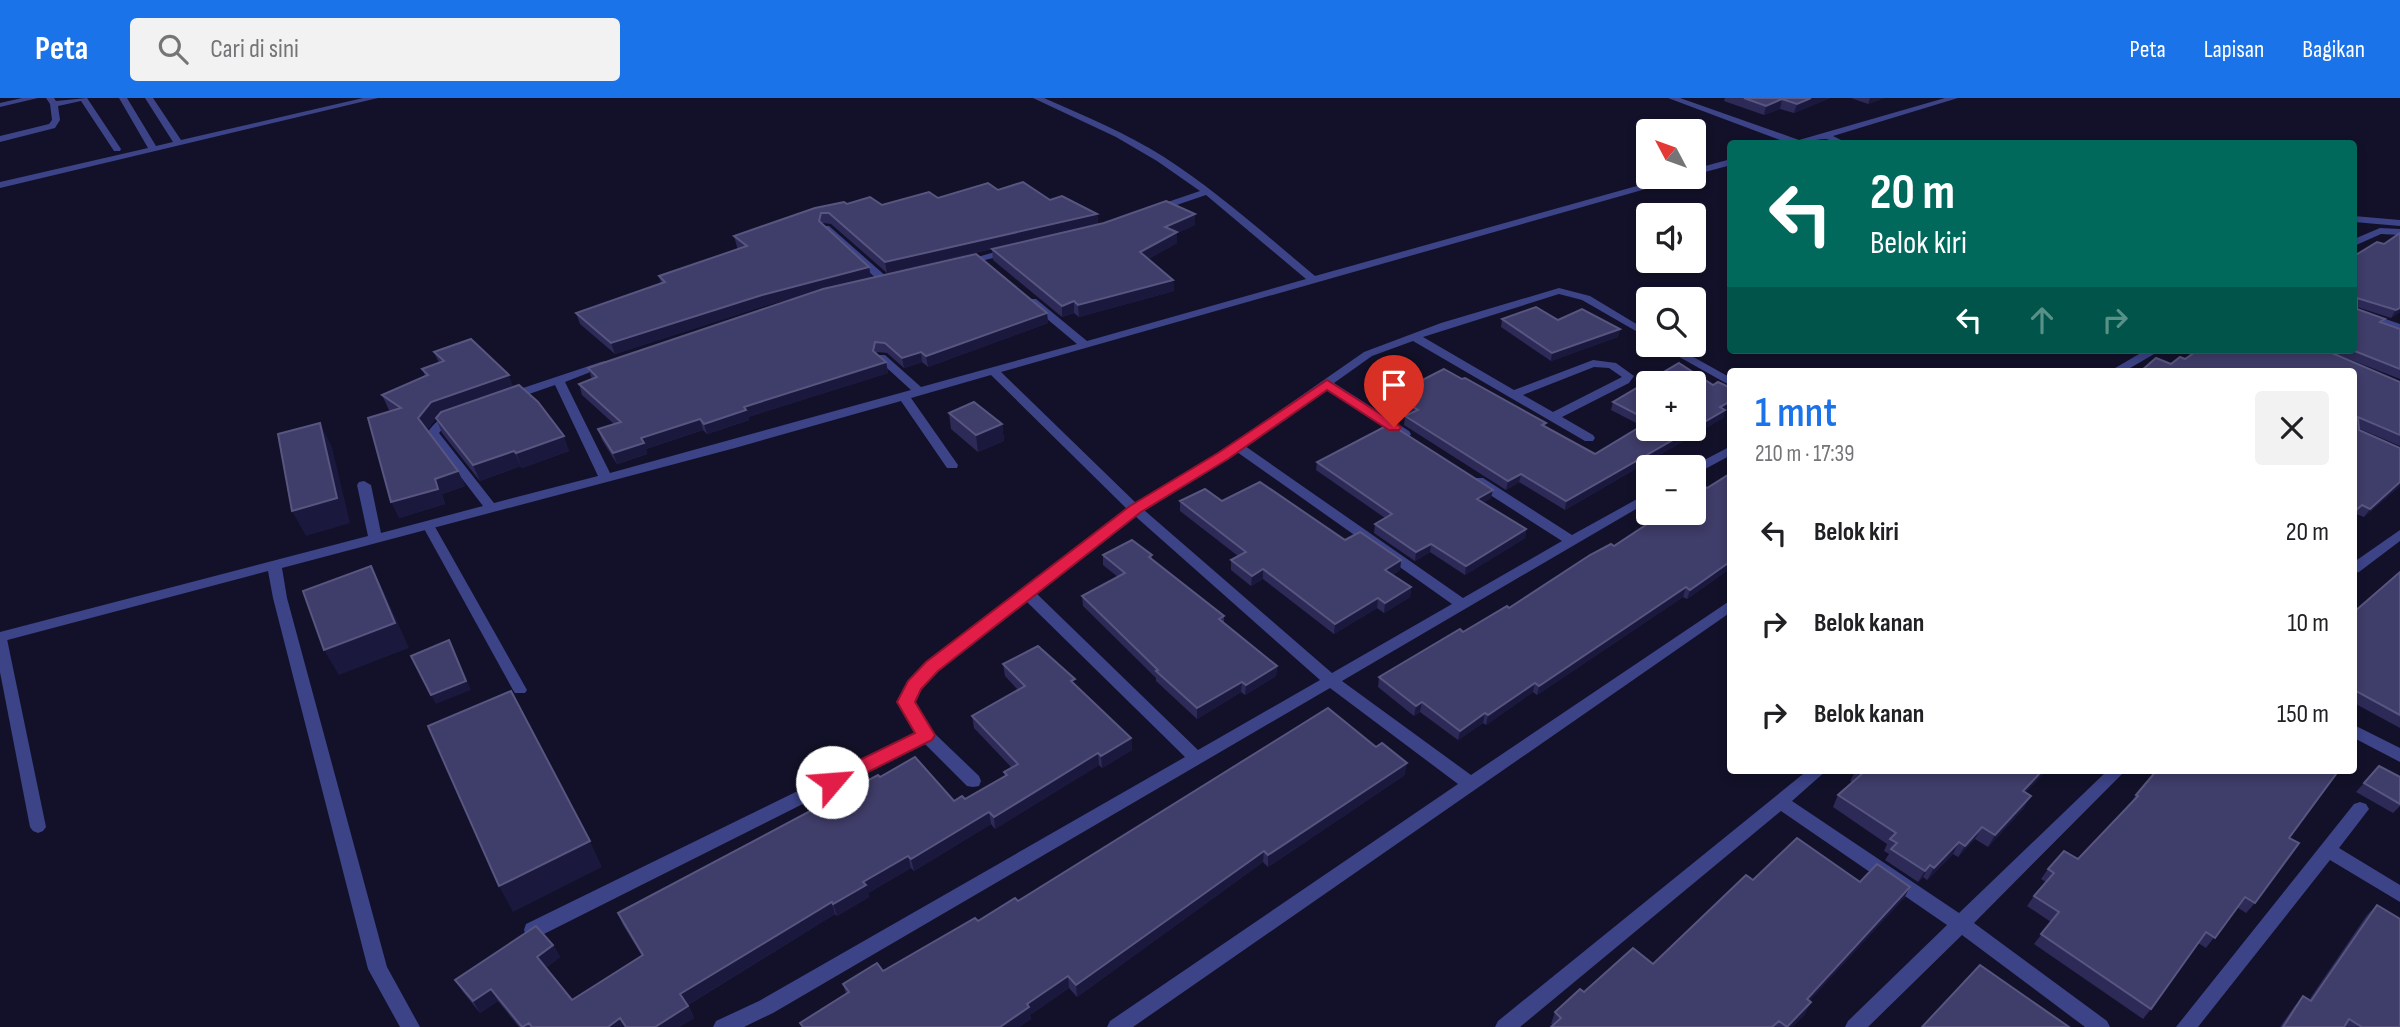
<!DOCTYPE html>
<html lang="id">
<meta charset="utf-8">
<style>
:root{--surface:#fff;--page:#f2f2f2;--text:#202124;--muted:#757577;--accent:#1a73e8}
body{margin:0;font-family:"Sofia Sans Condensed",sans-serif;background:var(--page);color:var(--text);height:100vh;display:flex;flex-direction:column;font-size:26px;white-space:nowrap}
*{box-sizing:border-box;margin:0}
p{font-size:23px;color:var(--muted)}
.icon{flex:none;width:38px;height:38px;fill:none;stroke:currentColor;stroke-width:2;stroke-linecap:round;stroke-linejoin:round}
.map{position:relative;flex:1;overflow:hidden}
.drawer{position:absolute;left:1727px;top:270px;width:630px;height:406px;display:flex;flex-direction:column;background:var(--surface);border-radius:7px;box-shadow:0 4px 10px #0003}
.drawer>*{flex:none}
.hud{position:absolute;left:1727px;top:42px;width:630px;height:214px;border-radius:7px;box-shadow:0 4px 10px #0003;background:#00695c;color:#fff;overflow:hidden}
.needle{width:46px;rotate:311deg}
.buttons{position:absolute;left:1636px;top:21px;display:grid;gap:14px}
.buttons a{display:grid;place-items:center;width:70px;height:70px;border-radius:7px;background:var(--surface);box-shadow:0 4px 10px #0003;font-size:35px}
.pin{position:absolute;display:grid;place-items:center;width:60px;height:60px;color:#fff;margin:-72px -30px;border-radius:50% 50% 50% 0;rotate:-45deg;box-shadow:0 0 7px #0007}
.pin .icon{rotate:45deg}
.me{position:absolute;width:77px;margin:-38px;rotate:63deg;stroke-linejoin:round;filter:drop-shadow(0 0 5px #0008)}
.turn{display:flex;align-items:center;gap:24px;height:147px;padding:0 28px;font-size:32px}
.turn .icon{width:91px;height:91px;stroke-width:2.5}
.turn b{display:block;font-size:49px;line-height:60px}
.lanes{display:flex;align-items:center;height:66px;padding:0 28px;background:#0003;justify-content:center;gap:35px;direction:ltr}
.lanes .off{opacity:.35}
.round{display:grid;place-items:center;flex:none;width:74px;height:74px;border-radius:7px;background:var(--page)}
.headline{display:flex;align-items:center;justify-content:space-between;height:119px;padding:0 28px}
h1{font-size:42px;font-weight:600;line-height:52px;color:var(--accent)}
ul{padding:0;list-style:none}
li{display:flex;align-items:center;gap:21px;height:91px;padding:0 28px}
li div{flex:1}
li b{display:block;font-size:26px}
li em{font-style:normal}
header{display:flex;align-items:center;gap:42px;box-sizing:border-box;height:98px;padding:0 35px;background:var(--accent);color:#fff}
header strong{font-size:33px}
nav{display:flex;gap:38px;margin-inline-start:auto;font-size:24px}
.search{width:490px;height:63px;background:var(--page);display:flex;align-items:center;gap:18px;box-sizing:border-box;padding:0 24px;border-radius:7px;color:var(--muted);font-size:26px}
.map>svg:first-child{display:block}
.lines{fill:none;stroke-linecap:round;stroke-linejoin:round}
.lane{fill:#3c4387;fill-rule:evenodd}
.street{fill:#3c4387;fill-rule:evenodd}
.wall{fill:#2d2a57;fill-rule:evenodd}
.shaded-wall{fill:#1a183d}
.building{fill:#3f3d69;stroke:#585680;stroke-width:2}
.route{fill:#e11d48;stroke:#92132f;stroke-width:2}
</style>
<header>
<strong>Peta</strong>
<div class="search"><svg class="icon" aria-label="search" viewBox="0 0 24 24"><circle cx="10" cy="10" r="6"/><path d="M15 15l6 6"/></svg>Cari di sini</div>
<nav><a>Peta</a><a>Lapisan</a><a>Bagikan</a></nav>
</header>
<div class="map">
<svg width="2400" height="929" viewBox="0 0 2400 929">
<rect width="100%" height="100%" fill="#121129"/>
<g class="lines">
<g class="lane">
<path d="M428,423l6,4 93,165 -2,3h-10l-2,-3 -91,-165z"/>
<path d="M0,537l5,1 2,3 39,188 -3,4 -5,2 -5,-2 -3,-4 -30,-155z"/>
</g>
<g class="street">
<path d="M22,0h16l-38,9v-4z"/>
<path d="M46,0h8l2,3 31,-3 34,51 -1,2h-6l-33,-50 -23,5 2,14 -5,8 -55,14v-6l49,-12 3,-4 -2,-16z"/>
<path d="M119,0h8l29,48 17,-4 -28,-44h8l28,42 182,-42h15l-378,90v-6l148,-34z"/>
<path d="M1033,0h11c41,18 82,35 120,59 54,35 102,78 151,119l354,-99h13l-1,2 -680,193 135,131 83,-50 145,-101 77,-29 118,-35 31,8 58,35v7l-66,-38 -23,-6 -136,43 91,53 79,-30 23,3 18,13 -5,7 -67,34 31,18 2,3 -2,3h-8l-172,-100 -41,15 -38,27 75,48 2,3 -2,3h-8l-75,-48 -81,57 218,152 99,-57 -89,-57 -1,-3 1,-3h10l89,57 76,-42v9l-306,179 129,94 260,-175v12l-598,415h-26l3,-6 348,-237 -128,-96 -557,325 -29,14h-31l3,-6 43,-20 426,-244 -159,-156c-34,27 -93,62 -112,101l18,29 47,45 2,5 -2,5 -6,1 -6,-1 -43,-43 -384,193 -7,2 -7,-2 -2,-6 2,-6 390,-191 -18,-31 11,-20 18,-20 200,-153 -136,-134 -80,23 47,67 -1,3h-10l-46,-67 -166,47 -453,120 5,30 100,369 33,60h-20l-32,-58 -95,-371 -5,-27 -268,71v-10l368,-96 -11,-51 2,-3 5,-1 7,4 10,48 102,-27 -56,-73c7,-10 14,-16 26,-20l6,4 -13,8 -7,8 55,70 104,-27 -43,-91 -46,16 -6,-4 2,-3 96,-32 4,-1 6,3 -46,18 45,91 301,-83 -34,-31v-4h8l36,32 156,-43 -49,-41v-4h8l51,42 219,-62 -100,-84 -50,17h-6v-4l50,-17 -43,-30 -41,-24zM1594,269l15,1 13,9 -69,35 -30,-17zM1237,354l215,152 -120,69 -188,-163zM1135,418l185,164 -122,70 -162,-157z"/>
<path d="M1668,0h12l119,42 146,-42h13l-125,38 16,8c-9,0 -15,-3 -23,-5 -6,-1 -25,5 -35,5z"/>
<path d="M1731,61v6l-37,10v-6z"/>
<path d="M2354,118l46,4v6l-46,-4z"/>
<path d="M823,128h6l59,52v4h-8l-57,-52z"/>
<path d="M2380,130l20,1v6l-19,-1 -27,12v-7z"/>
<path d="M1009,150l4,1v4l-48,12 -5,-3z"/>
<path d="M2354,210l46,16v7l-46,-16z"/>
<path d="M1658,247h14l59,33v8z"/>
<path d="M2146,252h15l-36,21h-15z"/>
<path d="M1731,348v9l-37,20v-8h-3z"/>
<path d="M2400,432v11l-41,31 -5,1v-11z"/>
<path d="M2354,627l46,23v14l-46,-24z"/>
<path d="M1808,672h19l-35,31 167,112 149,-143h18l-152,153 133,98 3,6h-25l-123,-92 -94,92h-23l3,-6 99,-96 -166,-114 -261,216h-25l3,-6z"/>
<path d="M2360,704l6,2 3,5 -30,39 61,37v17l-70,-42 -132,167h-22l178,-223z"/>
</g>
</g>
<g class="wall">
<path d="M1725,0h105l-36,15 -14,-4 -16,6 -40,-14z"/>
<path d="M1851,0h33l-16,6z"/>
<path d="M998,92l52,10 47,14 1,10 97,1 -18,8v10l-29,16 25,21 1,11 -95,26 -5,-4 -12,4 -69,-57 -1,-11 70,-16 -175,40 -56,-49 -8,-1v2l46,42 2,11 -21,5 197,30 1,10 -120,44 -6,-5 -18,6 -17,-15 -10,-1v2l9,8 2,11 -140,44 1,3 -42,14 -4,-4 -57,19 1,5 -30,10 -15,-24 -4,-11 16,-5 -32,-29 -3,-11 13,-5 -4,-11 220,-74 -44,12 -149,48 -35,-30 -4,-11 85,-30 -2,-7 79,-27 -1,-2 -3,-11 113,-32 35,1 56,-7z"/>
<path d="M2400,135v79l-9,6 -34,-11v2l28,10 -3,4 18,6v50l-74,-29h28v-94l30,-12z"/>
<path d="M1502,221l56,1 62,9 -2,8 -67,24 -50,-34z"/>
<path d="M2198,252h127l75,32v64l-42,-18 1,2 41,18v38l-36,31 -8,-3 -2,2v-145h-213l15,-13 15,6 9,-7 5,2z"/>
<path d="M434,254l79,35 56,64 -47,17 -1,-2 -41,15 -38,-48 -6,-15 -9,12 31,41 7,15 -23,8 3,10 -46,14 -9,-107 -1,-1 -7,-15 43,-19 -3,-7 17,-6z"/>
<path d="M1679,265l34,22 5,-3 13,6v20l-6,3 -2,7 -158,92 -46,-28 -13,8 -102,-65 1,-9 5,-2 -18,-11 1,-8 51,-26 18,10 3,-1 81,45 -1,3 50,28 47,-28 -31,-16 2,-8zM1648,285h46v46h-46z"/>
<path d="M949,315l53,11 2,17 -26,11 -27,-23z"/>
<path d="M1317,364l174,36 -8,5 43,26 -1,9 -60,37 -35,-23 -15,9 -41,-28 1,-9 10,-6 -69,-48z"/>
<path d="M1731,375v95l-44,31 -4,-2 -146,98 -4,-3 -47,33 -3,-2 -25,17 -38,-28 -6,4 -36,-29 1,-10 130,-69 105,-62z"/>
<path d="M1180,403h42l123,39 56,20 -1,10 -8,5 19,12 -1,10 -26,16 -7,-5 -43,26 -71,-55 -12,7 -20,-16v-10l7,-4 -58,-45z"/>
<path d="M1103,457h49v4l72,57v7l53,43 -1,10 -31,19 -4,-3 -44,27 -41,-38v-3l-73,-72 -1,-10 36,-19 -15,-12z"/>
<path d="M2400,474v156l-46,-25v-91z"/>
<path d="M1003,566l73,22 55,52 1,12 -30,18 -3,-3 -104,64 -4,-5 -77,47 -3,-3 -43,25 1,4 -32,19 -2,-2 -147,91 6,13 -15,9h-160l-21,-26 -18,12 -17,-21 -8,-12 98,-35 7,12 -15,11 27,32 70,-44 -19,-31 -5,-12 262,-136 74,24 11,-2 40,-23 -1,-4 8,-4 -38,-40 -2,-12 46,-26 -13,-14z"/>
<path d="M2379,668l21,11v29l-7,7 -37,-21z"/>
<path d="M1856,672h191l-22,23 -1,15 -36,39 -13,-8 -17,18 -5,-3 -26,26 -4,-3 -5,5 -33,-22 4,-6 -5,-3 3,-7 -54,-37 5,-12 15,-13 -3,-1z"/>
<path d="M1405,677l-137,92 -5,-5 -186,135 -8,-9 -39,27 1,4 -12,8h-217l-2,-4 46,-29 -3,-10 40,-13 135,-70z"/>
<path d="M2136,697l153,43 -34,65 -9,10 -9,-6 -31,41 -8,-5 -47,66 -8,10 -109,-75 17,-22 -24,-16 7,-10 12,-14 -5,-3 7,-10 30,-10 51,-53z"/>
<path d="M1753,782l107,2 50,5 -6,11 -95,103 -4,13 -13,13h-241l2,-2 -2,-1 4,-12 98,-48z"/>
<path d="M2377,807l23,122h-120l14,-20 9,-11 6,4 58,-85z"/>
</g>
<g class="shaded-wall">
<path d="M1811,0h19l-36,15 3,-9z"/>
<path d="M1870,0h14l-16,6z"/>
<path d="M1782,1l-2,10 -16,6 2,-9z"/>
<path d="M1097,116l1,10 -211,49 -2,-11z"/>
<path d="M1195,116v11l-18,8v10l-37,20v-11l25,-25z"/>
<path d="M869,169l2,11 -107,28 -149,48 -4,-11 151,-48z"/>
<path d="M1173,182l1,11 -95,26 -1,-12z"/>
<path d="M1074,203v12l-12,4v-11z"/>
<path d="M2400,210v4l-9,6 5,-8z"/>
<path d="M1047,215l1,10 -120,44 -2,-11z"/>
<path d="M1620,231l-2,8 -67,24 1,-8z"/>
<path d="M921,254l1,10 -18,6 -2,-10z"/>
<path d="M886,264l2,11 -140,44 1,3 -42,14 -3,-10 40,-17z"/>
<path d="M509,277l5,14 -77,28 -13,16 -6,-15 13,-16z"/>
<path d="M1731,303v7l-6,3 -2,7 -158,92 1,-9 126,-72h2v-1l26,-21z"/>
<path d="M700,321l3,11 -57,19 1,5 -30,10 -4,-11 28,-15z"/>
<path d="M320,325l12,24 18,76 -44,13 -14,-25z"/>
<path d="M1002,326l2,17 -26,11 -2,-17z"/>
<path d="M564,338l5,15 -47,17 -6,-15z"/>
<path d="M514,353l7,15 -41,15 -7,-16z"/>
<path d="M458,373l7,15 -23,8 3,10 -46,14 -8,-16 44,-23z"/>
<path d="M1521,376l-2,8 -13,8 2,-9z"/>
<path d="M2400,384v4l-36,31 6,-8z"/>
<path d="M1493,392l-2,8 -16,10 2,-9z"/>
<path d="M1526,431l-1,9 -60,37 1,-9z"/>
<path d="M1431,446l-1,8 -15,9 1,-9z"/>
<path d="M1401,462l-1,10 -16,9 1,-9z"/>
<path d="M1731,463v7l-44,31 3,-9z"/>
<path d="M371,468l13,26 25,56 -70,27 -15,-25z"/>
<path d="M1263,471v10l-12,7 1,-10z"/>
<path d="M1411,489l-1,10 -26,16 1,-10z"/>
<path d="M1686,489l-3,10 -146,98 2,-9z"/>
<path d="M1378,500l-1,10 -43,26 1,-10z"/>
<path d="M449,542l22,50 -35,14 -5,-9z"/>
<path d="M1277,568l-1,10 -31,19 1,-10z"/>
<path d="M1242,584l-1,10 -44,27v-11z"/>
<path d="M1535,585l-2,9 -47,33 2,-10z"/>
<path d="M1422,604l-2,10 -6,4 2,-10z"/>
<path d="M1485,615l-2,10 -25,17 2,-9z"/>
<path d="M1131,640l1,12 -30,18 -1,-12z"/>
<path d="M1098,655l1,12 -104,64 -1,-12z"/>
<path d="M1407,665l-2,12 -137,92v-12z"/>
<path d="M2043,672h4l-31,33 7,-12z"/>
<path d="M2031,698l-7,12 -36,39 7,-12z"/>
<path d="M989,714l2,12 -77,47 -3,-12z"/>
<path d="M1982,729l-7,12 -17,18 7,-11z"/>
<path d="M590,743l12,26 -89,45 -14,-26z"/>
<path d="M1959,744l-6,12 -26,26 7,-12z"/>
<path d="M1264,753l-1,11 -186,135 -1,-12z"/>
<path d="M908,758l3,12 -43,25 1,4 -32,19 -4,-12 30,-22z"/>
<path d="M1930,767l-7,12 -5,5 7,-11z"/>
<path d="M1910,789l-6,11 -103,112 6,-11z"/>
<path d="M832,804l3,12 -149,92 -6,-12z"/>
<path d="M553,847l7,12 -17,12 -6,-12z"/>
<path d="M1068,878l1,12 -39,27 1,4 -12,8h-19l27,-23z"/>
<path d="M491,891l7,12 -18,12 -7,-12z"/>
<path d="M1811,904l-6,12 -13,13h-5z"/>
<path d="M688,908l6,12 -15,9h-24z"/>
<path d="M620,920l5,9h-17z"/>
</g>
<g class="building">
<path d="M1744,0h67l-14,6 -15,-5 -16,7z"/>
<path d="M1023,84l27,18 12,-4 35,18 -212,48 -56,-49h-8l-2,8 50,46 -107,28 -151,48 -35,-30 89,-31 -6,-6 88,-30 -13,-10 81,-28 29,-6 3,2 23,-7 12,8 47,-13 9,6 50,-15 10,7z"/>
<path d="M1166,103l29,13 -30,13 12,5 -37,20 33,28 -95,25 -4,-4 -12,5 -70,-57 112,-26z"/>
<path d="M2400,135v75l-4,2 -39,-12v11l28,10 -5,3 20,7v40l-48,-19h2v-94l23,-14 7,2z"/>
<path d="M976,156l71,59 -121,43 -5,-4 -19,6 -17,-15 -10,-1 -2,9 13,11 -142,45 2,3 -42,14 -4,-5 -59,19 3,5 -31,10 -15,-24 23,-7 -42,-38 18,-7 -9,-9 235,-79z"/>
<path d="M1536,209l22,13 24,-11 38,20 -68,24 -50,-34z"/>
<path d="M471,241l38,36 -78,27 -13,16 40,53 -23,8 3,10 -47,13 -23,-84 33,-10 -19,-13 46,-20 -6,-6 22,-8 -10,-9z"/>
<path d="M2198,252h127l75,32v53l-42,-18 1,13 41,18v34l-30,27 -8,-4 -8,7v-141h-213l15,-13 15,6 9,-7 5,2z"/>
<path d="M1679,265l34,22 5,-3 13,6v13l-11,6 5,3 -31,18v-45h-46v37l-35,-18z"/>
<path d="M1444,271l18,10 3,-1 81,45 -4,2 53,29 53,-32v7h44l-126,72 -45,-27 -13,7 -103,-65 13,-6 -25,-15z"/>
<path d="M519,287l19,17 26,34 -48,17 -2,-2 -41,14 -37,-47 5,-6z"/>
<path d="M974,304l28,22 -26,11 -27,-22z"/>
<path d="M320,325l17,75 -45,13 -14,-77z"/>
<path d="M1390,326l103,66 -16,9 49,30 -60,37 -35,-22 -15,8 -41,-28 17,-10 -75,-52z"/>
<path d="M1731,375v88l-41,29 -4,-3 -147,99 -4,-3 -47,32 -3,-2 -25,18 -38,-29 -6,4 -37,-29 81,-48 3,3 44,-26 2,2 81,-53 21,-11 3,2 50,-33h30v-19l11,-7 2,1z"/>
<path d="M1260,384l85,58 15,-8 41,28 -16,10 26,17 -26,16 -7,-5 -43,26 -72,-55 -11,7 -21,-16 15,-8 -66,-51 25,-12 17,12z"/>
<path d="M1132,442l20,15 -3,2 75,59 -5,3 58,47 -31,19 -4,-3 -45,26 -41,-37 2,-1 -76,-74 43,-23 -22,-18z"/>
<path d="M371,468l24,57 -71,27 -21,-59z"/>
<path d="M2400,474v143l-46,-25v-78z"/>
<path d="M449,542l17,41 -35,14 -20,-39z"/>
<path d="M1038,548l37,33 -4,2 60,57 -30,18 -3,-3 -104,64 -5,-5 -78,47 -3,-3 -45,26 3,3 -33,19 -1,-2 -152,92 8,12 -33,21h-29l-6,-9 -12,9h-76l-3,-4 -7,4 -31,-38 -18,12 -18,-21 81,-54 17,19 -16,12 35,43 71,-45 -25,-42 260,-138 2,2 35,-20 39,44 8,-5 3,3 42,-24 -3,-3 14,-8 -46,-48 53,-30 -22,-22z"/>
<path d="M511,593l79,150 -91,45 -71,-160z"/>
<path d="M1328,610l48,39 6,-4 25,20 -139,92 -4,-4 -188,134 -8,-9 -41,28 2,3 -29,20h-197l-3,-4 49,-31 -6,-8 34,-21 6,8 92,-53 3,3 37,-23 3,3z"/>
<path d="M2379,668l21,11v27l-36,-21z"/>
<path d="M1858,672h185l-20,21 8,5 -36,39 -13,-8 -17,19 -6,-4 -25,26 -4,-3 -5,6 -34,-22 6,-6 -7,-4 6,-6 -58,-38 25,-22z"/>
<path d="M2157,672h182l-50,68 10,5 -44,60 -10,-6 -30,41 -9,-6 -55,77 -110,-75 18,-22 -25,-16 20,-23 -6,-4 16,-18 14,8 60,-63 -2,-1z"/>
<path d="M1797,740l63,44 17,-18 33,23 -103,112 4,3 -24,25 -8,-6 -7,6h-221l10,-9 -6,-6 25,-23 4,3 49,-44 20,16 93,-89 7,5z"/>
<path d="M2377,807l23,14v108h-38l-13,-8 -5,8h-61l20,-31 8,5z"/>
<path d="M1980,867l89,62h-147z"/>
</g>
<path class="route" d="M1327,282l74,47 -2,3h-10l-62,-40 -99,69 -87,53 -203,159 -17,18 -6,13 20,33 -3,5 -94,47 -6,2 -7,-2 -3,-5 3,-5 90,-44 -18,-31 11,-21 18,-19 204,-156 88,-53z"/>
</svg>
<div class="buttons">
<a><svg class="needle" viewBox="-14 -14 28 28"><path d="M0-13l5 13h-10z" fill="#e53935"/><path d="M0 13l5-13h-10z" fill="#757577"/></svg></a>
<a><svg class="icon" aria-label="sound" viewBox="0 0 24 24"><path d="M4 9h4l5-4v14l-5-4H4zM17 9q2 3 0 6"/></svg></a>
<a><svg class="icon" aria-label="search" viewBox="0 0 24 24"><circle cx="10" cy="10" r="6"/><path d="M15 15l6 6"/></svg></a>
<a>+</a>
<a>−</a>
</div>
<div class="pin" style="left:1394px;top:329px;background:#d93025"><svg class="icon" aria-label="arrive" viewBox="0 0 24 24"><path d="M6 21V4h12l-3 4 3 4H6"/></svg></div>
<svg class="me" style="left:832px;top:684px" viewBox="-20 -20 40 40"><circle r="19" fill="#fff"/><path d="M0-13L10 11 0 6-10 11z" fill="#e11d48"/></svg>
<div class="hud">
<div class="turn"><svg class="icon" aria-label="left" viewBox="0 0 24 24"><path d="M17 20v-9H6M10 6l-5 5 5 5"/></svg><div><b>20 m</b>Belok kiri</div></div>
<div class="lanes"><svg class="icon" aria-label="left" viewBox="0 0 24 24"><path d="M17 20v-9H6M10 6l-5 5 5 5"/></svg><svg class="icon off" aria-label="ahead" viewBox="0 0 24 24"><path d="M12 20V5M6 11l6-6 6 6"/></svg><svg class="icon off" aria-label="right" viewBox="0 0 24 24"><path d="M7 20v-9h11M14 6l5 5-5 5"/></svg></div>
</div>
<section class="drawer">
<div class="headline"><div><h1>1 mnt</h1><p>210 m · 17:39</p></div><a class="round"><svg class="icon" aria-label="close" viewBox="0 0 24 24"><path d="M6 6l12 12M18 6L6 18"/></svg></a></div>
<ul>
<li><svg class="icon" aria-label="left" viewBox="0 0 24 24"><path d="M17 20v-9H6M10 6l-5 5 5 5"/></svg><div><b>Belok kiri</b></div><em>20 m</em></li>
<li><svg class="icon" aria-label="right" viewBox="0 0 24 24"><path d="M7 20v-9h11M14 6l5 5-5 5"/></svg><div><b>Belok kanan</b></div><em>10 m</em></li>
<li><svg class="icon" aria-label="right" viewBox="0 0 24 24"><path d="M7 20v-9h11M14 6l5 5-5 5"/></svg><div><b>Belok kanan</b></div><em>150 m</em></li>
</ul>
</section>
</div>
